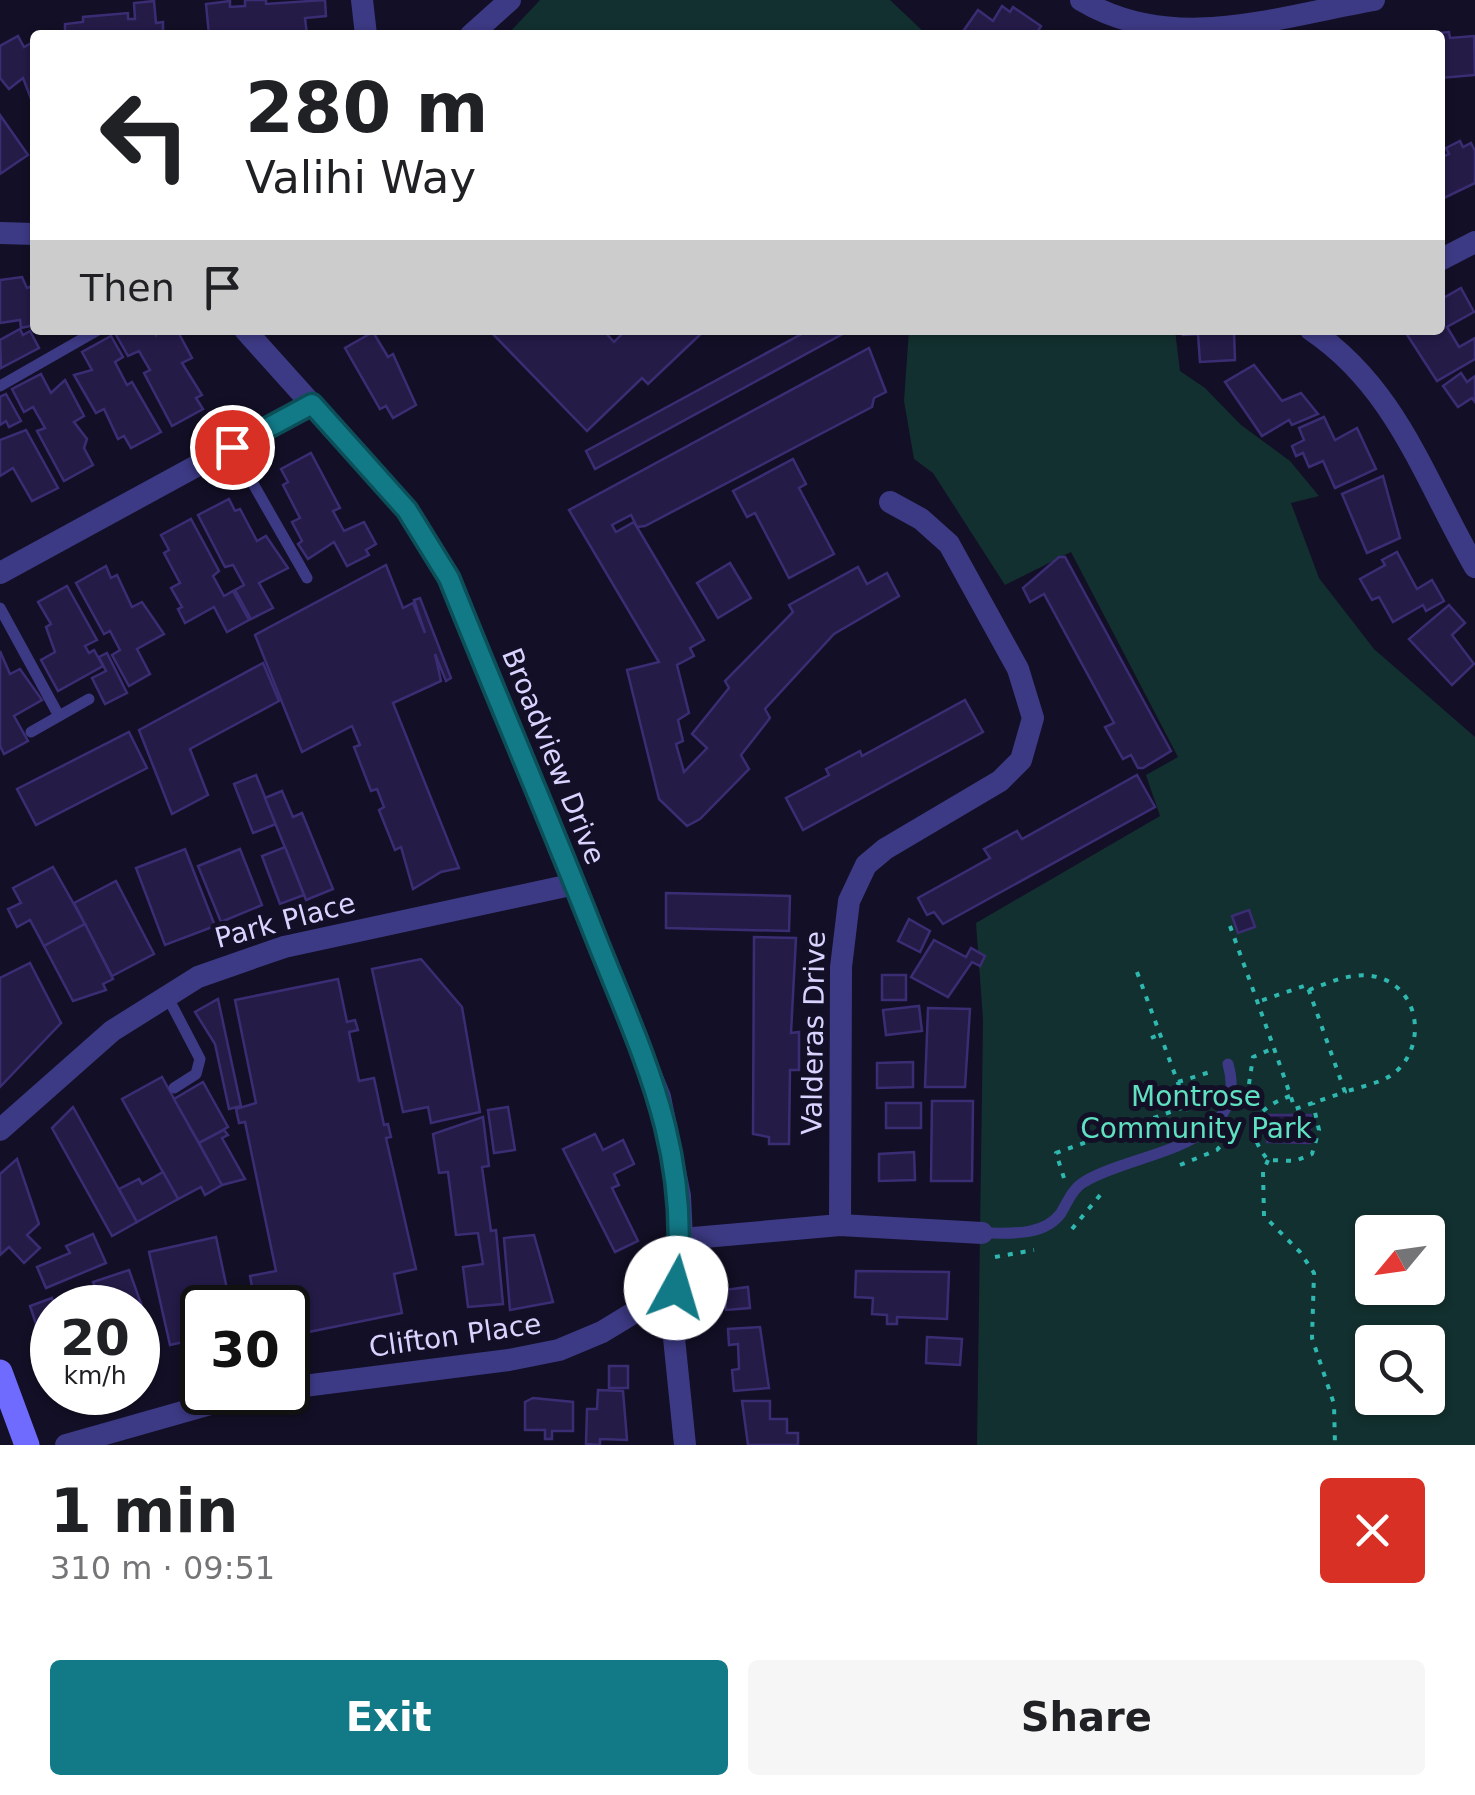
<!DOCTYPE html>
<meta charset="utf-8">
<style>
:root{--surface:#fff;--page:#f6f6f6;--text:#202124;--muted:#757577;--accent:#127987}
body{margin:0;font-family:"DejaVu Sans",sans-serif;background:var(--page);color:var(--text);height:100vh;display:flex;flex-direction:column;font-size:38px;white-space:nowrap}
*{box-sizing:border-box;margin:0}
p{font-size:32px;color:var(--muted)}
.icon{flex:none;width:55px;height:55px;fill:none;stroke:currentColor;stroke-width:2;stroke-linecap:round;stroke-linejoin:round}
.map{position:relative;height:1445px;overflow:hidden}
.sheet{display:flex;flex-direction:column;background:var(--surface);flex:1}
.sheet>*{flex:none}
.hud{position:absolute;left:30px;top:30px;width:1415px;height:305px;border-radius:10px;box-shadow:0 2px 8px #0004;background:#fff;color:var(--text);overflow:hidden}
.needle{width:65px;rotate:241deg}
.fabs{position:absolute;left:1355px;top:1215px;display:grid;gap:20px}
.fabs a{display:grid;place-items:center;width:90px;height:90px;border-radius:10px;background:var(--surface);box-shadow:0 2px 8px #0004;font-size:50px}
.speed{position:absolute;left:30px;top:1285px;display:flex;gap:20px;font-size:50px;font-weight:700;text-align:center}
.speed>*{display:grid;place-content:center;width:130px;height:130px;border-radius:50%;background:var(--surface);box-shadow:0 2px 8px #0004;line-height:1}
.speed small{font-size:25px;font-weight:400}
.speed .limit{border:5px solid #111;border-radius:15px;background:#fff;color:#111}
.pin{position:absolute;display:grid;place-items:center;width:85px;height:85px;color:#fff;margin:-42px;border:5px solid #fff;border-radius:50%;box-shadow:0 2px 10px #0007}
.me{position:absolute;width:110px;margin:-55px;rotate:6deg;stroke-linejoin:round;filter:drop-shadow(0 0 8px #0008)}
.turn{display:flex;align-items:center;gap:35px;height:210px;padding:0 50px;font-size:45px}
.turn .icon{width:130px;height:130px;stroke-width:2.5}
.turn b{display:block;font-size:70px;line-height:85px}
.then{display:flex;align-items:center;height:95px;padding:0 50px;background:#0003;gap:20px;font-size:38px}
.round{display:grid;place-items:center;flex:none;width:105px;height:105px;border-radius:10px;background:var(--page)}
.overview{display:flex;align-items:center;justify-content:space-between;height:170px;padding:0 50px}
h1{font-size:60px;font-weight:700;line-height:75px}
.action{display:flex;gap:20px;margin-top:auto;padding:20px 50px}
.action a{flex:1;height:115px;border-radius:10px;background:var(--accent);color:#fff;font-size:40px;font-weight:700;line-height:115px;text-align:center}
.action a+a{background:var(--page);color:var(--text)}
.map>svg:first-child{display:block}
.green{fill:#12302f;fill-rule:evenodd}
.building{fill:#241b47;stroke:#3b2d73;stroke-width:2.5}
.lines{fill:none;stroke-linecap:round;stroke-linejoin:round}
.path{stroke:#2fb8b0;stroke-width:4;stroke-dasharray:5 8;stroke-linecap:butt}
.service{stroke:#3d3a85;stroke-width:11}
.minor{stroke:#3d3a85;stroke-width:22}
.secondary{stroke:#6f6bff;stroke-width:25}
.route-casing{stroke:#0c4f58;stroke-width:25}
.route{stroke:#127987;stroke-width:18}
.labels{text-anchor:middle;stroke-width:10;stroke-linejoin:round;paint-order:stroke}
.street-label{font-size:28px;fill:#d9d4ff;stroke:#130f26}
.park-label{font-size:28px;fill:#5fe0c0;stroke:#130f26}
</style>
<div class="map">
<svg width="1475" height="1445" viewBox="0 0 1475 1445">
<rect width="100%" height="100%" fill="#130f26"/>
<g class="green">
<path d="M540,0h350l37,35h-420z"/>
<path d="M909,330h266l5,41 25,17 36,37 49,36 29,35 -28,7 28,75 55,71 101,88v708h-498l6,-425 -7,-97 184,-107 -14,-41 32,-18 -107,-205 -66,33 -72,-112 -19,-14 -10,-58zM1372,1232h56v56h-56zM1372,1342h56v56h-56z"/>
</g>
<g class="building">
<path d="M245,0h21v4l59,-4 1,16 -21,2 2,17h-98l-3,-31 24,-3v6l15,-1z"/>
<path d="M154,1l2,22 7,-1v10l11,3h-109v-11l18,-2v-5l45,-4v6h7l-1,-16z"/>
<path d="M1002,6l8,6 3,-5 28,19 -3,5 5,4h-72l-7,-5 14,-20 15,11z"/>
<path d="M1449,32l1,6 24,-2 1,39 -35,3v-43h-25z"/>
<path d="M18,36l6,11 11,-6v68l-12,-31 -14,11 -9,-11v-32z"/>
<path d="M0,115l28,40 -28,19z"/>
<path d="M1460,141l3,6 8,-4 4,8v32l-31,15 -4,-40 9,-4 -3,-6z"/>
<path d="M22,277l5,11 8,-3v40l-14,3 -1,-8 -20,3v-43z"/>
<path d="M1461,288l13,24 -27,15 12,20 16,-9v21l-38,22 -33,-51h36v-30z"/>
<path d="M20,329l3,6 7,-4 9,17 -38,20 -1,-28z"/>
<path d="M120,330h34l2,5 3,-5h18l15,28 -10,5 20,32 -6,3 7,11 -31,17 -28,-53 6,-3 -11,-19 -11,5 -13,-23z"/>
<path d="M489,330h114l11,12 12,-12h79l-57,54 -6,-6 -55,53z"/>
<path d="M809,330h41l-255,139 -9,-18z"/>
<path d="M1183,330h60v2h-9l1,28 -35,2 -2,-28 -15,1z"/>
<path d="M373,332l15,25 5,-3 23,51 -23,13 -7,-12 -6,3 -35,-61z"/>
<path d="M111,336l12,21 -8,5 12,23 5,-3 29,50 -30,16 -7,-12 -6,3 -14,-30 -8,4 -22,-38 18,-5 -10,-18z"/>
<path d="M869,348l17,44 -12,6 -2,9 -227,119 -8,1 -6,-12 -19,10 4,7 18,-10 70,118 -14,8 4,8 -17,9 12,48 -11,7 5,21 -7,3 8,28 23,-24 -15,-14 37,-46 -4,-7 68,-69 -4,-7 69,-38 9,17 20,-11 12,23 -65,38 -69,75 5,9 -29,37 8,14 -49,50 -13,7 -28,-27 -32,-129 32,-8 -90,-152z"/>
<path d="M1254,365l28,36 19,-8 17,21 -26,11 -3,-5 -27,16 -37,-54z"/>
<path d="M1461,373l6,9 8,-6v26l-3,-4 -14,9 -15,-21z"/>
<path d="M41,374l10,19 14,-13 19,36 -10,6 13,17 -3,9 9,17 -29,16 -27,-50 8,-3 -12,-21 -9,5 -12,-23z"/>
<path d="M6,394l15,27 -12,6 -3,-6 -6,4v-28z"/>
<path d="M1324,417l11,23 22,-12 19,41 -41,19 -12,-27 -14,6 -6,-14 -7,3 -4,-10 12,-6 -5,-12z"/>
<path d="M26,430l32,58 -26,13 -19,-33 -13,8v-36z"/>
<path d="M311,453l29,55 -7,3 11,20 20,-9 12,22 -10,6 3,5 -22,11 -13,-24 -26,17 -10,-15 4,-3 -10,-19 8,-4 -17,-33 5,-3 -7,-13z"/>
<path d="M793,459l13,25 -7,4 35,66 -45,24 -34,-65 -8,4 -14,-26z"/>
<path d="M1383,476l17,62 -33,15 -25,-59z"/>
<path d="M229,499l6,12 5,-2 17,32 9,-5 22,32 -29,15 14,25 -22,11 -16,-29 9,-5 -11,-20 -8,2 -27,-52z"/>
<path d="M191,519l28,52 -6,5 11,20 9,-5 16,29 -22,12 -13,-25 -29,16 -7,-14 4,-2 -11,-19 9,-5 -16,-30 5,-3 -8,-15z"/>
<path d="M1397,552l20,37 15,-9 12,21 -18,10 -3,-6 -30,17 -14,-25 -7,3 -12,-21 25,-14 -3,-5z"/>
<path d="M1059,557h6l106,194 -28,17h-5l-7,-13 -8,4 -18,-32 9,-4 -70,-129 -14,8 -7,-14z"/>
<path d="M730,563l21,35 -33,20 -21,-35z"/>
<path d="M386,565l17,43 10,-5 12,30 -11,-33 6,-2 31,80 -5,3 -11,-27 6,27 -48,22 66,165 -18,4 -28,17 -12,-42 -6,3 -16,-40 5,-3 -7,-18 -6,2 -17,-44 6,-2 -8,-19 -50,26 -47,-117z"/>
<path d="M106,566l5,12 6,-3 15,32 10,-5 22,32 -27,15 13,25 -21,12 -17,-31 8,-5 -10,-19 -6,3 -28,-51z"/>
<path d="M67,586l30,54 -12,6 4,7 5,-3 9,16 -45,25 -17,-31 14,-8 -9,-25 5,-3 -13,-22z"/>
<path d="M1449,605l16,18 -13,12 22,29 -22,21 -43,-46z"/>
<path d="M0,651l10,23 10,-5 22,31 -28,16 14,25 -24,13 -4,-8z"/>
<path d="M107,653l20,40 -22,11 -13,-26 14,-7 -7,-14z"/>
<path d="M263,663l16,38 -89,48 18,46 -36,19 -33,-84z"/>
<path d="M965,700l18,32 -180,98 -17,-32 43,-23 -3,-6 34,-18 2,5z"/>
<path d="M129,732l18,36 -111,57 -19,-36z"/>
<path d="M256,775l20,49 -23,9 -19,-49z"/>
<path d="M1137,775l18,32 -212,117 -9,-12 -7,3 -9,-17 72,-40 -6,-9 33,-18 5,8z"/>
<path d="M282,791l11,26 9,-4 31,76 -27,11 -41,-102z"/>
<path d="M285,847l19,48 -24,9 -18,-48z"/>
<path d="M185,849l30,77 -50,19 -29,-77z"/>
<path d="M240,849l22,56 -41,17 -23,-56z"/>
<path d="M53,867l32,57 -41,22 -14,-26 -13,7 -9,-18 13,-6 -8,-15z"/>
<path d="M116,881l38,73 -42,22 -38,-73z"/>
<path d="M666,893l124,3 -1,35 -123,-3z"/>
<path d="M1249,910l6,17 -17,6 -6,-17z"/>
<path d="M909,919l21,12 -10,21 -22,-11z"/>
<path d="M85,924l28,55 -10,5 3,6 -33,11 -29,-55z"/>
<path d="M754,937l42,1 -5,95 8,-1v38h-9l-1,74h-20v-7l-16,-3z"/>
<path d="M934,940l32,17 5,-9 14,8 -5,10 -8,-4 -24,35 -37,-20z"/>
<path d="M421,959l41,48 18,105 -49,11 -3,-16 -25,5 -31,-143z"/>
<path d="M30,963l31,60 -61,64v-109z"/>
<rect x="882" y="975" width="24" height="25"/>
<path d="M338,979l9,43 8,-2 3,10 -9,2 10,49 15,-3 10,47 4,-1 3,13 -5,1 30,131 -22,5 8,39 -113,23 4,17 -5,1v-46h-32l-6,-32 26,-5 -31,-149 -6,1 -3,-14 20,-6 -21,-103z"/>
<path d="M218,999l23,107 -12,3 -14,-65 -20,-32z"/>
<path d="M919,1006l3,25 -36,4 -3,-25z"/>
<path d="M928,1008l42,1 -5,78h-40z"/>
<path d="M913,1062v25l-36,1v-25z"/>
<path d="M162,1077l60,108 -17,10 -4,-8 -23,12 -56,-100z"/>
<path d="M203,1082l25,45 -29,16 -25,-44z"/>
<path d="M932,1101h41l-1,80h-41z"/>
<rect x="886" y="1103" width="35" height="25"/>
<path d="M73,1107l64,115 -25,14 -60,-108z"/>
<path d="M508,1107l7,43 -21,3 -6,-43z"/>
<path d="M1267,1115h44l-1,28 -43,-1z"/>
<path d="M483,1117l6,49 -7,1 9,64 5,-1 7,74 -35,3 -5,-40 20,-3 -5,-31 -22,2 -8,-63 -9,1 -6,-39z"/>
<path d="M224,1130l4,5 -6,3 23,41 -23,6 -23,-42z"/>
<path d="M595,1134l8,16 20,-10 11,24 -20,10 5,11 -7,3 26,53 -23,11 -52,-103z"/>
<path d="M914,1152l1,28 -36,1v-27z"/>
<path d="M17,1159l22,65 -12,11 13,13 -16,15 -15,-16 -9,8v-81z"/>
<path d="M163,1172l15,27 -41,23 -18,-33 20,-10 3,5z"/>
<path d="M93,1234l13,29 -60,25 -9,-21 33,-14 -4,-7z"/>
<path d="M534,1235l19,67 -43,8 -6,-72z"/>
<path d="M216,1237l15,71h-29v30l-32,7 -21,-93z"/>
<path d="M129,1270l20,56 -11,3v-21h-36l-9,-26z"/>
<path d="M856,1271l93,1 -2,47 -50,-2v7h-10v-9l-15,-1 1,-16 -18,-1z"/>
<path d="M748,1287l2,21 -24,2 -2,-20z"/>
<path d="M52,1298l3,10 -3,64 -22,-66z"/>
<path d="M760,1327l9,61 -35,3 -2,-21 7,-1 -1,-25 -9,1 -1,-16z"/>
<path d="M927,1337l35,2 -2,26 -34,-2z"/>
<rect x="609" y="1366" width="19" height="22"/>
<path d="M598,1390l25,1 4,49 -27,-1v6l-14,-1 1,-35h10z"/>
<path d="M533,1398l40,4v29h-21v8h-7v-9h-20v-28z"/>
<path d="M742,1401h28v18h17v14h11v12h-50z"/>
</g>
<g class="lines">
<g class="path">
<path d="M1230,926c22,61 44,121 65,183l50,-17 -38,-107 -50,17"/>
<path d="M1137,972l54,146"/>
<path d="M1309,990c21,-8 45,-19 68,-13 46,12 50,75 13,99 -13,8 -31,11 -45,16"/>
<path d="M1151,1038l10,-4"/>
<path d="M1178,1082l32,-10"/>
<path d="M1249,1084l4,-27 21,-9"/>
<path d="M1290,1096c-33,12 -49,31 -22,64l27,1 17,-7 7,-24 -6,-27"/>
<path d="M1268,1160l-5,12 1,44 36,36 14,21 -2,65 22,66 1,41"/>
<path d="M1180,1165l37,-15 16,-19"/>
<path d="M1064,1178l-8,-25 131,-47"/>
<path d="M1072,1229l29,-35"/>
<path d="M995,1257l39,-7"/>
</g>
<g class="service">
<path d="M0,386l98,-56"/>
<path d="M232,447l75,131"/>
<path d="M0,608l59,108"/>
<path d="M31,732l58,-33"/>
<path d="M166,994l34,65 -4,15 -22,14"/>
<path d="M982,1233c26,0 62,4 79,-20 6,-10 12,-25 23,-31 50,-31 168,-33 144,-118"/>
</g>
<g class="minor">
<path d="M362,0l4,35"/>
<path d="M1081,0c92,55 195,17 293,0"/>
<path d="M471,35l39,-35"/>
<path d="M0,233l35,1"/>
<path d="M1440,260l35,-18"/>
<path d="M245,330l162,180 42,68 211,519 20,99 2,43 -8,99 11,107"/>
<path d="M1311,330c86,58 114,151 164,237"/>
<path d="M0,573l312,-170"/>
<path d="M0,1130l112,-99 86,-54 86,-30 291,-63"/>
<path d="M840,1225l1,-258 8,-66 17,-36 19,-16 115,-68 21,-21 12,-42 -15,-49 -69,-125 -28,-25 -31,-17"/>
<path d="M682,1239l158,-14 142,8"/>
<path d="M288,1388l221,-28 50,-10 43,-18 74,-45"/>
<path d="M66,1445l187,-53"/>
</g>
<path class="secondary" d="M0,1372l27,73"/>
</g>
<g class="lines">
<g class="route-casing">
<path id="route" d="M232,447l80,-43 95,106 42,68c46,115 95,229 141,345 50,128 102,222 86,365"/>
</g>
<use href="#route" class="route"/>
</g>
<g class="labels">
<g class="street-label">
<text transform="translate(554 756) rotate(68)" y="10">Broadview Drive</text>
<text transform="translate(285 920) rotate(-15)" y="10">Park Place</text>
<text transform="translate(813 1033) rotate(-89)" y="10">Valderas Drive</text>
<text transform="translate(455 1335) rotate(-8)" y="10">Clifton Place</text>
</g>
<g class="park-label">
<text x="1196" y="1106">Montrose<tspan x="1196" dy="32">Community Park</tspan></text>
</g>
</g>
</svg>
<div class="fabs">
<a><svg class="needle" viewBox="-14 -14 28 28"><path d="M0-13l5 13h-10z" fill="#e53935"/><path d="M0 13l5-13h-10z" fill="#757577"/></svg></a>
<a><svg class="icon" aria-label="search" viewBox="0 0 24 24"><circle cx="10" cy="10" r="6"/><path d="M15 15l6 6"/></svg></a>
</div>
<div class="speed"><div>20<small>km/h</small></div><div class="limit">30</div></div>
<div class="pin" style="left:232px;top:447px;background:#d93025"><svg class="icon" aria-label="arrive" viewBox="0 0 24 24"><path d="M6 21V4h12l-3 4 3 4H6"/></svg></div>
<svg class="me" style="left:676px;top:1288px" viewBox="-20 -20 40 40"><circle r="19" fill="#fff"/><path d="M0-13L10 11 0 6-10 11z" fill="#127987"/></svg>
<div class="hud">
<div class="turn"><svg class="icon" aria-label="left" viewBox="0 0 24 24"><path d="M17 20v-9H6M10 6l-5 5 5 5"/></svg><div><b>280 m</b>Valihi Way</div></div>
<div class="then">Then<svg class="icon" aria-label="arrive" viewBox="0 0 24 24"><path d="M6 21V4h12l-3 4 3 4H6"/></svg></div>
</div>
</div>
<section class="sheet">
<div class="overview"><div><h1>1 min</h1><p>310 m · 09:51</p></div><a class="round" style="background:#d93025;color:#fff"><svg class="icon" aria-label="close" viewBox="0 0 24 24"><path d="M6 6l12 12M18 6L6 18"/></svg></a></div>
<div class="action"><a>Exit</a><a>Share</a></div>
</section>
